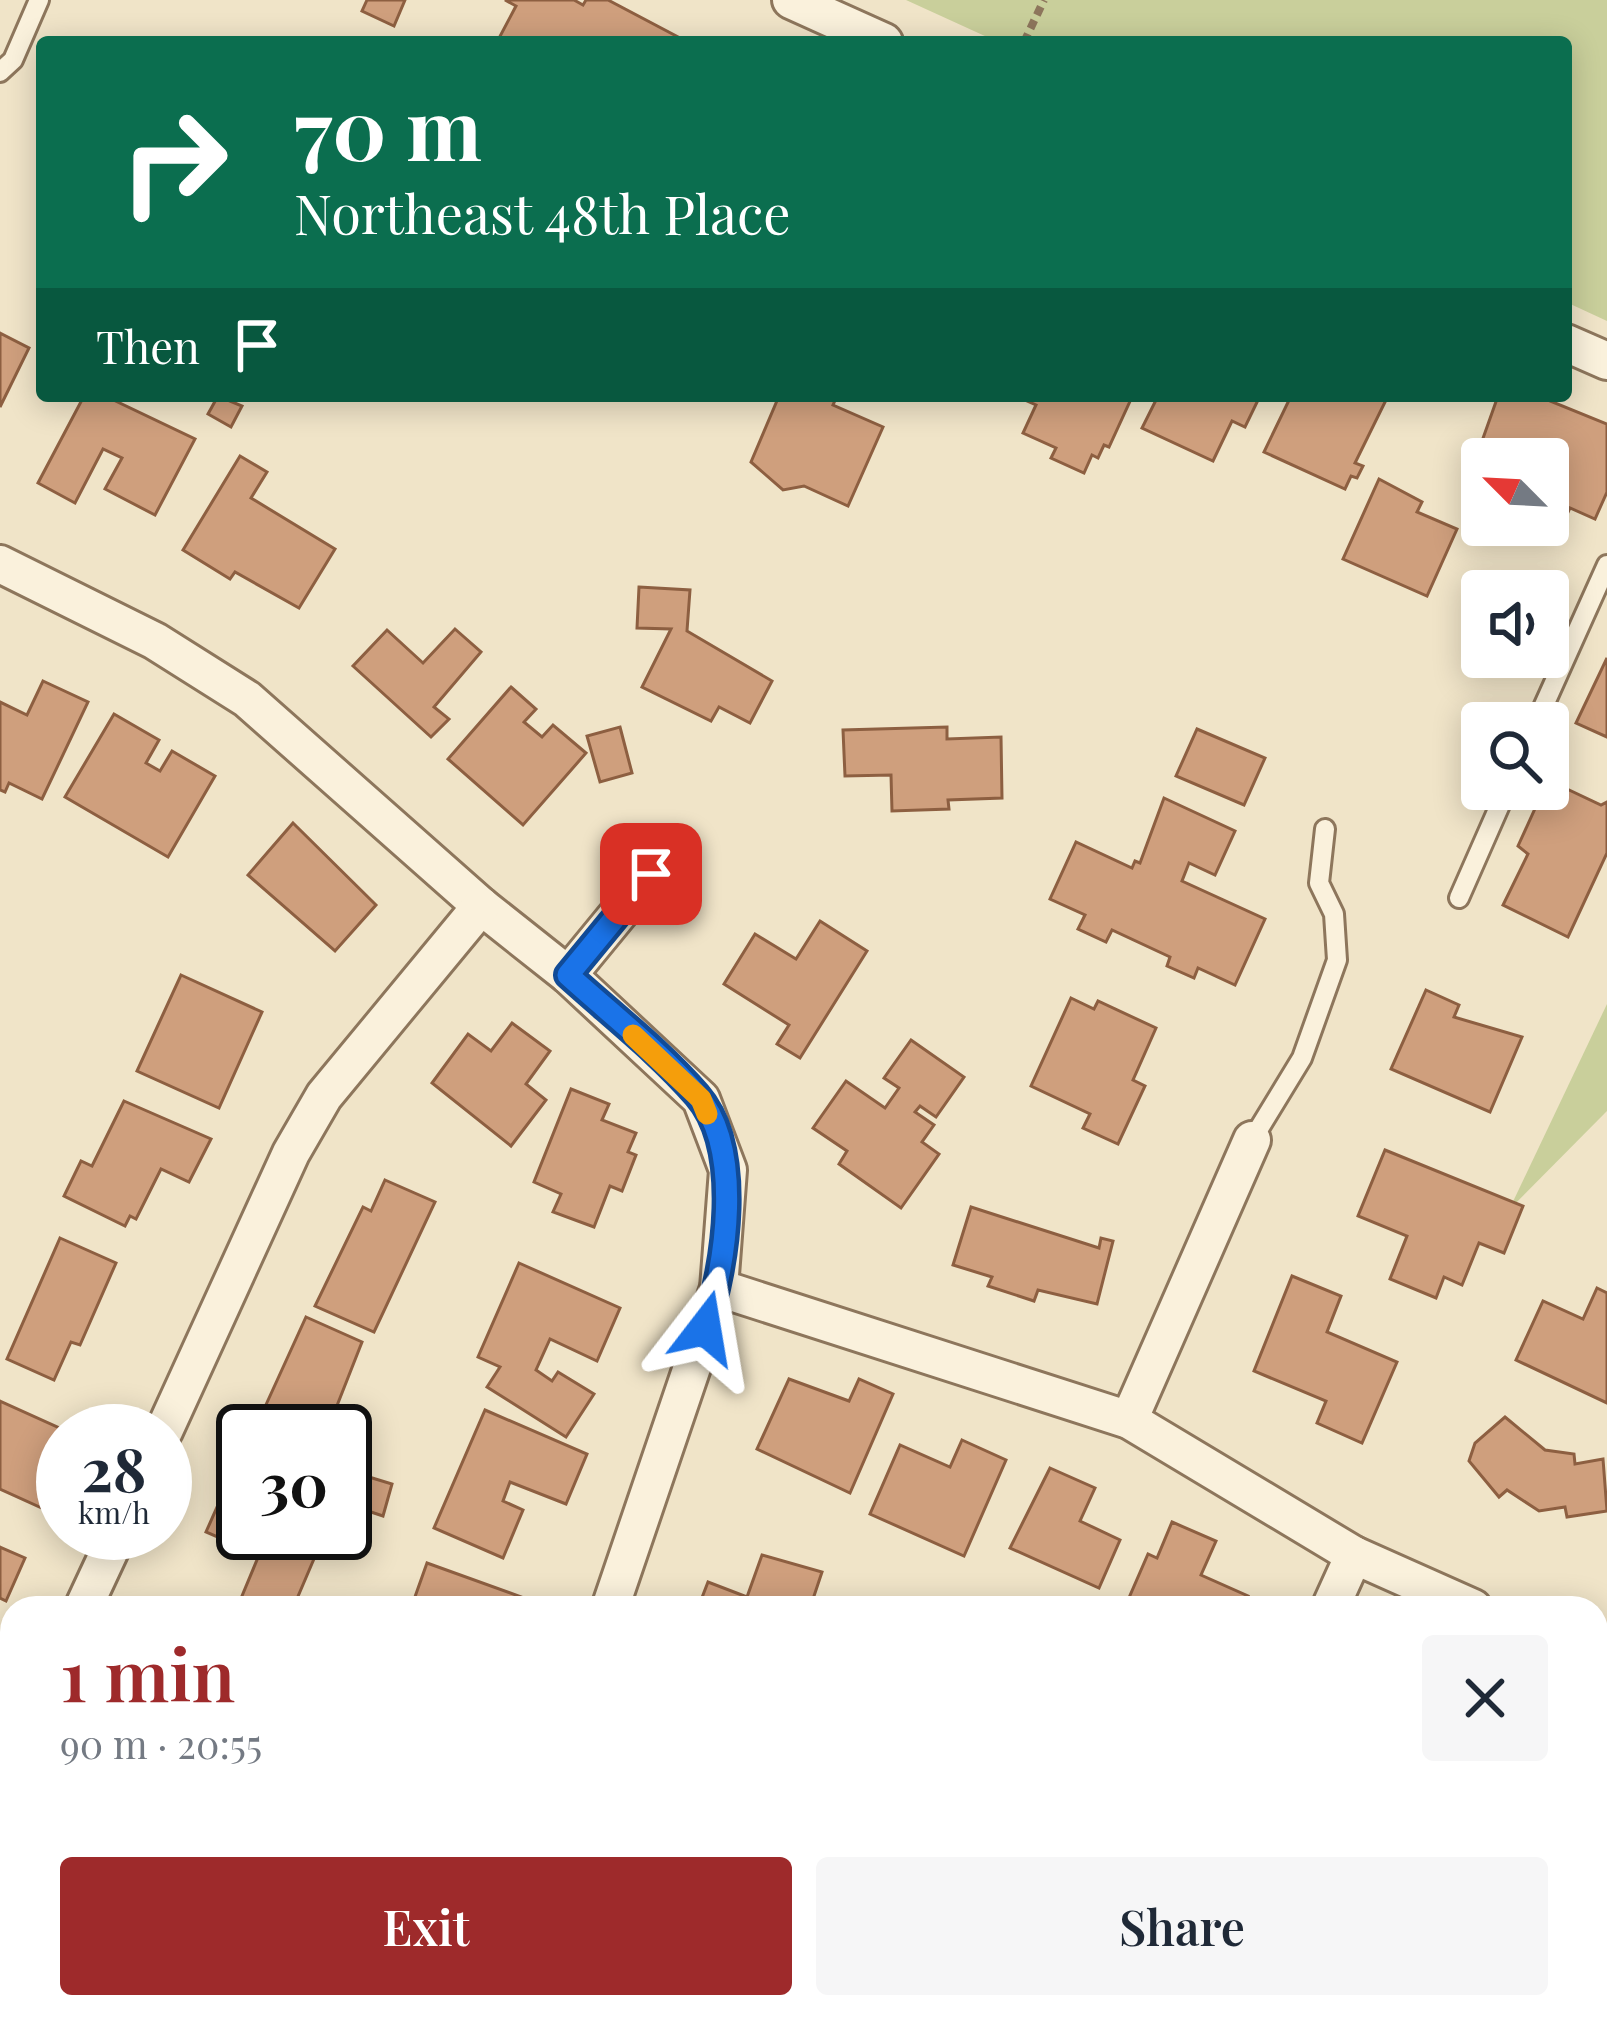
<!DOCTYPE html>
<meta charset="utf-8">
<style>
:root{--surface:#fff;--page:#f6f6f7;--text:#1f2937;--muted:#747a83;--accent:#9e2a2b}
body{margin:0;font-family:"Playfair Display",serif;background:var(--page);color:var(--text);height:100vh;display:flex;flex-direction:column;font-size:45px;white-space:nowrap}
*{box-sizing:border-box;margin:0}
p{font-size:39px;color:var(--muted)}
.icon{flex:none;width:66px;height:66px;fill:none;stroke:currentColor;stroke-width:2;stroke-linecap:round;stroke-linejoin:round}
.map{position:relative;flex:1;overflow:hidden}
.drawer{position:absolute;left:0px;top:1596px;width:1608px;height:423px;display:flex;flex-direction:column;background:var(--surface);border-radius:36px 36px 0 0;box-shadow:0 6px 30px #0003}
.drawer>*{flex:none}
.guide{position:absolute;left:36px;top:36px;width:1536px;height:366px;border-radius:12px;box-shadow:0 6px 30px #0003;background:#0b6e4f;color:#fff;overflow:hidden}
.needle{width:78px;rotate:294deg}
.tools{position:absolute;left:1461px;top:438px;display:grid;gap:24px}
.tools a{display:grid;place-items:center;width:108px;height:108px;border-radius:12px;background:var(--surface);box-shadow:0 6px 30px #0003;font-size:60px}
.speed{position:absolute;left:36px;top:1404px;display:flex;gap:24px;font-size:60px;font-weight:700;text-align:center}
.speed>*{display:grid;place-content:center;width:156px;height:156px;border-radius:50%;background:var(--surface);box-shadow:0 6px 30px #0003;line-height:1}
.speed small{font-size:30px;font-weight:400}
.speed .limit{border:6px solid #111;border-radius:18px;background:#fff;color:#111}
.pin{position:absolute;display:grid;place-items:center;width:102px;height:102px;color:#fff;margin:-51px;border-radius:24px;box-shadow:0 6px 18px #0006}
.me{position:absolute;width:132px;margin:-66px;rotate:14deg;stroke-linejoin:round;filter:drop-shadow(0 0 9px #0008)}
.turn{display:flex;align-items:center;gap:42px;height:252px;padding:0 60px;font-size:54px}
.turn .icon{width:156px;height:156px;stroke-width:2.5}
.turn b{display:block;font-size:84px;line-height:102px}
.then{display:flex;align-items:center;height:114px;padding:0 60px;background:#0003;gap:24px;font-size:45px}
.round{display:grid;place-items:center;flex:none;width:126px;height:126px;border-radius:12px;background:var(--page)}
.head{display:flex;align-items:center;justify-content:space-between;height:204px;padding:0 60px}
h1{font-size:72px;font-weight:600;line-height:90px;color:var(--accent)}
.cta{display:flex;gap:24px;margin-top:auto;padding:24px 60px}
.cta a{flex:1;height:138px;border-radius:12px;background:var(--accent);color:#fff;font-size:48px;font-weight:600;line-height:138px;text-align:center}
.cta a+a{background:var(--page);color:var(--text)}
.map>svg:first-child{display:block}
.green{fill:#c9cf9b}
.building{fill:#cf9f7d;stroke:#8d5f41;stroke-width:3}
.lines{fill:none;stroke-linecap:round;stroke-linejoin:round}
.lane-casing{stroke:#8d765c;stroke-width:24}
.street-casing{stroke:#8d765c;stroke-width:42}
.path{stroke:#8d765c;stroke-width:8;stroke-dasharray:9 6;stroke-linecap:butt}
.lane{stroke:#faf1dc;stroke-width:18}
.street{stroke:#faf1dc;stroke-width:36}
.route-casing{stroke:#114b97;stroke-width:30}
.route{stroke:#1a73e8;stroke-width:21}
.slow{stroke:#f59e0b;stroke-width:21}
</style>
<div class="map">
<svg width="1607" height="2017" viewBox="0 0 1607 2017">
<rect width="100%" height="100%" fill="#f0e4c8"/>
<g class="green">
<path d="M906,0h701v321l-41,-19v-260h-568z"/>
<path d="M1607,1004v107l-98,99z"/>
</g>
<g class="building">
<path d="M367,0h38l-11,26 -32,-15z"/>
<path d="M505,0h69l9,5 3,-5h22l72,38 -3,4h-180l19,-36z"/>
<path d="M0,333l29,15 -29,59z"/>
<path d="M84,396h21l90,43 -40,76 -50,-26 17,-31 -19,-9 -28,54 -37,-20z"/>
<path d="M218,396l24,10 -11,21 -23,-13z"/>
<path d="M779,396h58l-4,9 50,22 -35,79 -44,-20 -21,4 -32,-28z"/>
<path d="M1016,396h107l8,3 -22,48 -5,-2 -6,13 -6,-3 -8,18 -33,-15 5,-10 -33,-15 13,-28z"/>
<path d="M1158,396h102l-15,31 -13,-6 -19,40 -71,-33z"/>
<path d="M1291,396h97l-33,67 8,3 -6,12 -6,-2 -6,13 -81,-37z"/>
<path d="M1498,396h40l69,28v68l-12,27 -25,-11 -11,24 -15,-7 4,-66 -72,-1z"/>
<path d="M240,456l27,16 -16,26 84,51 -36,59 -64,-36 -5,7 -47,-29z"/>
<path d="M1379,479l43,23 -5,10 40,17 -30,67 -84,-37z"/>
<path d="M639,587l51,3 -3,41 85,50 -22,42 -31,-16 -8,14 -69,-34 29,-58 -34,-1z"/>
<path d="M455,629l26,23 -47,55 15,12 -18,18 -78,-71 34,-36 36,33z"/>
<path d="M1607,658v79l-31,-14z"/>
<path d="M43,681l45,21 -46,97 -33,-16 -4,9 -5,-2v-88l27,13z"/>
<path d="M511,687l25,22 -12,13 18,15 11,-12 33,28 -63,72 -75,-66z"/>
<path d="M114,714l45,26 -13,23 14,8 12,-20 43,25 -47,81 -103,-60z"/>
<path d="M620,727l12,46 -32,9 -13,-46z"/>
<path d="M947,727v12l54,-2 1,61 -54,2 1,9 -57,2 -1,-36 -46,1 -2,-46z"/>
<path d="M1197,729l68,29 -21,47 -68,-29z"/>
<path d="M1548,780l53,25 6,-3v51l-39,84 -65,-32 25,-51 -10,-8z"/>
<path d="M1164,798l71,33 -20,44 -26,-12 -7,18 83,38 -30,66 -37,-17 -4,10 -27,-12 3,-9 -58,-27 -6,12 -28,-13 7,-14 -35,-16 26,-57 56,26 3,-7 5,2z"/>
<path d="M293,823l83,82 -41,46 -87,-76z"/>
<path d="M820,921l47,30 -67,107 -23,-14 12,-19 -65,-41 31,-50 41,25z"/>
<path d="M181,975l81,37 -43,96 -82,-37z"/>
<path d="M1426,990l33,15 -5,12 68,20 -32,75 -99,-43z"/>
<path d="M1071,998l23,11 4,-8 58,27 -23,52 12,6 -27,58 -35,-16 7,-14 -59,-28z"/>
<path d="M512,1023l38,28 -24,33 20,16 -35,46 -79,-63 36,-49 23,17z"/>
<path d="M911,1040l53,37 -28,40 -16,-11 -5,6 19,13 -12,17 17,12 -38,54 -62,-44 8,-13 -34,-23 33,-47 39,27 14,-20 -15,-10z"/>
<path d="M571,1089l38,15 -7,16 34,13 -8,19 8,3 -14,36 -12,-5 -16,41 -41,-15 8,-18 -27,-12z"/>
<path d="M124,1101l87,38 -22,43 -28,-13 -25,50 -6,-3 -5,10 -61,-30 17,-35 11,5z"/>
<path d="M1385,1150l138,56 -19,47 -25,-10 -17,42 -18,-8 -8,21 -46,-19 17,-43 -49,-20z"/>
<path d="M385,1180l50,22 -61,130 -59,-26 48,-99 8,4z"/>
<path d="M971,1207l128,41 2,-10 12,3 -16,63 -59,-14 -4,11 -46,-15 4,-9 -39,-12z"/>
<path d="M60,1238l56,25 -36,82 -9,-3 -17,38 -47,-21z"/>
<path d="M519,1263l101,45 -23,53 -47,-22 -14,31 16,11 6,-9 36,22 -28,43 -79,-50 13,-20 -22,-10z"/>
<path d="M1292,1276l49,20 -14,36 70,30 -35,81 -45,-20 9,-22 -72,-30z"/>
<path d="M1597,1288l10,5v110l-91,-43 27,-59 40,18z"/>
<path d="M306,1317l56,25 -35,89h-73z"/>
<path d="M789,1379l60,22 10,-22 34,15 -43,99 -93,-44z"/>
<path d="M0,1401l66,30 -3,35 -19,43 -44,-20z"/>
<path d="M485,1410l102,44 -21,50 -56,-22 -7,19 20,9 -20,48 -69,-30z"/>
<path d="M1505,1417l40,33 29,4 1,10 28,-5 4,52 -40,6 -2,-10 -26,4 -32,-21 -8,7 -30,-36 6,-18z"/>
<path d="M962,1440l44,20 -42,96 -94,-42 30,-69 50,22z"/>
<path d="M1050,1468l45,20 -15,33 40,19 -21,48 -89,-40z"/>
<path d="M369,1477l23,7 -9,32 -24,-8z"/>
<path d="M229,1480l14,6v47h82l-32,75h-56l22,-53 -53,-23z"/>
<path d="M1172,1522l44,19 -15,34 47,21 -6,12 -117,-1 23,-53 9,4z"/>
<path d="M0,1547l25,11 -19,43 -6,-3z"/>
<path d="M762,1555l60,17 -12,36h-112l10,-26 39,15z"/>
<path d="M427,1563l100,36 -4,9h-112z"/>
<path d="M1596,1747l11,5v151l-5,11 -6,-3z"/>
<path d="M0,1849l12,5v73l-12,-5z"/>
<path d="M213,2007h106l5,2 -4,8h-111z"/>
<path d="M726,2007h76l1,7 -81,3z"/>
</g>
<g class="lines">
<g class="lane-casing">
<g id="lane">
<path d="M0,72l13,-12 26,-60"/>
<path d="M1536,723l71,-158"/>
<path d="M1459,898l48,-109"/>
<path d="M1252,1140l50,-82 35,-98 -3,-46 -15,-31 6,-54"/>
</g>
</g>
<g class="street-casing">
<g id="street">
<path d="M791,0l93,42"/>
<path d="M1566,343l41,18"/>
<path d="M0,564l155,77 92,58 234,207 87,69 133,124 27,71 -9,118 -109,320"/>
<path d="M568,975l83,-101"/>
<path d="M719,1288l410,132 225,135 119,53"/>
<path d="M1129,1420l123,-280"/>
<path d="M164,1431l127,-278 33,-57 157,-190"/>
<path d="M83,1608l35,-75"/>
<path d="M1330,1608l24,-53"/>
<path d="M1596,1663l11,4"/>
<path d="M442,2017l5,-10"/>
<path d="M1141,2017l5,-10"/>
</g>
</g>
<path class="path" d="M1024,42l20,-42"/>
<use href="#lane" class="lane"/>
<use href="#street" class="street"/>
</g>
<g class="lines">
<g class="route-casing">
<path id="route" d="M651,874l-83,101c43,39 92,77 129,120 47,54 29,171 8,233"/>
</g>
<use href="#route" class="route"/>
<path class="slow" d="M633,1035l68,64 6,15"/>
</g>
</svg>
<div class="tools">
<a><svg class="needle" viewBox="-14 -14 28 28"><path d="M0-13l5 13h-10z" fill="#e53935"/><path d="M0 13l5-13h-10z" fill="#747a83"/></svg></a>
<a><svg class="icon" aria-label="sound" viewBox="0 0 24 24"><path d="M4 9h4l5-4v14l-5-4H4zM17 9q2 3 0 6"/></svg></a>
<a><svg class="icon" aria-label="search" viewBox="0 0 24 24"><circle cx="10" cy="10" r="6"/><path d="M15 15l6 6"/></svg></a>
</div>
<div class="speed"><div>28<small>km/h</small></div><div class="limit">30</div></div>
<div class="pin" style="left:651px;top:874px;background:#d93025"><svg class="icon" aria-label="arrive" viewBox="0 0 24 24"><path d="M6 21V4h12l-3 4 3 4H6"/></svg></div>
<svg class="me" style="left:705px;top:1328px" viewBox="-20 -20 40 40"><path d="M0-17L14 15 0 8-14 15z" fill="#1a73e8" stroke="#fff" stroke-width="4"/></svg>
<div class="guide">
<div class="turn"><svg class="icon" aria-label="right" viewBox="0 0 24 24"><path d="M7 20v-9h11M14 6l5 5-5 5"/></svg><div><b>70 m</b>Northeast 48th Place</div></div>
<div class="then">Then<svg class="icon" aria-label="arrive" viewBox="0 0 24 24"><path d="M6 21V4h12l-3 4 3 4H6"/></svg></div>
</div>
<section class="drawer">
<div class="head"><div><h1>1 min</h1><p>90 m · 20:55</p></div><a class="round"><svg class="icon" aria-label="close" viewBox="0 0 24 24"><path d="M6 6l12 12M18 6L6 18"/></svg></a></div>
<div class="cta"><a>Exit</a><a>Share</a></div>
</section>
</div>
